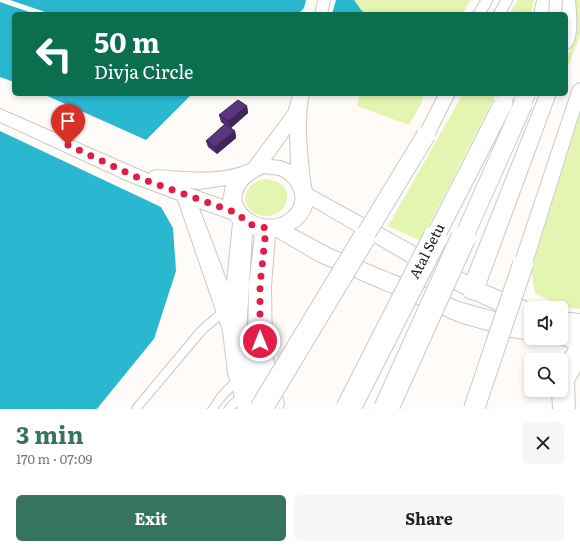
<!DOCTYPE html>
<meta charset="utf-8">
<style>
:root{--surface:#fff;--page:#f6f6f6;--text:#222;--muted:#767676;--accent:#377460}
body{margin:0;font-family:Literata,serif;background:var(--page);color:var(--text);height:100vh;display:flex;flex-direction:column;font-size:15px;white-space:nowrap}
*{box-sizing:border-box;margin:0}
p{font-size:13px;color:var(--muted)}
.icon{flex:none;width:22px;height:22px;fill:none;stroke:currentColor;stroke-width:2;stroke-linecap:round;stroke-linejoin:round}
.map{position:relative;height:409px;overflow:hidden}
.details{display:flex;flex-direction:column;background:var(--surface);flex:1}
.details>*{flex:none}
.top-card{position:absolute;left:12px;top:12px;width:556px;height:84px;border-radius:6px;box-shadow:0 2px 6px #0003;background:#0b6e4f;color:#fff;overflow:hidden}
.fabs{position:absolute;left:524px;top:301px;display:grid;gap:8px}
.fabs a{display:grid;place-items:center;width:44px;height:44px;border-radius:6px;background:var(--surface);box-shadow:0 2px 6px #0003;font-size:20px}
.pin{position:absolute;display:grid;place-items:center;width:34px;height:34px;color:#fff;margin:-41px -17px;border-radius:50% 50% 50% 0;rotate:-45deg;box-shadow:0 0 4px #0007}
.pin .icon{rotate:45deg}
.me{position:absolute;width:44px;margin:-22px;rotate:0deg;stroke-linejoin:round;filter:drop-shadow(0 0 3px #0008)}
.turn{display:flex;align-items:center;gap:14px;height:84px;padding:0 16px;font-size:18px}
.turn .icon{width:52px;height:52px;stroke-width:2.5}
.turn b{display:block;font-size:28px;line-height:34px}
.round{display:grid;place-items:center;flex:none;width:42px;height:42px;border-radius:6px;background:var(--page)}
.headline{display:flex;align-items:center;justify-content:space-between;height:68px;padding:0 16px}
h1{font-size:24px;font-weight:700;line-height:30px;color:var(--accent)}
.button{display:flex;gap:8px;margin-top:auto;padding:8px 16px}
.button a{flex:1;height:46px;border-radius:6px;background:var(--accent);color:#fff;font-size:16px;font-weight:700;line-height:46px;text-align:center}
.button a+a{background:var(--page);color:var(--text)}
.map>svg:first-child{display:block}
.green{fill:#e4f5b2}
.water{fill:#2ab8d1}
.pier{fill:#fefbf8}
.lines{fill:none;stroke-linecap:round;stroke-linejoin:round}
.service-casing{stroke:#ccc8c6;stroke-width:2}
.secondary-casing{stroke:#ccc8c6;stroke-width:2}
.primary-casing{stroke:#ccc8c6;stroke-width:2}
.trunk-casing{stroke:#ccc8c6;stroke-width:2}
.service{fill:#fff;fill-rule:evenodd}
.secondary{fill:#fff;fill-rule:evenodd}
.primary{fill:#fff;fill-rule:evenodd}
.trunk{fill:#fff;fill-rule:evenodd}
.secondary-bridge-casing{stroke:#ccc8c6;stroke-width:22;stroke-linecap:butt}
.primary-bridge-far1-casing{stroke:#ccc8c6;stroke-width:20;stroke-linecap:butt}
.primary-bridge-casing{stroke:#ccc8c6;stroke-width:24;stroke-linecap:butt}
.trunk-bridge-far2-casing{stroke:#ccc8c6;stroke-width:16;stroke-linecap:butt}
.trunk-bridge-far1-casing{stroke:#ccc8c6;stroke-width:20;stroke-linecap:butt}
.trunk-bridge-casing{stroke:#ccc8c6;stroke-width:26;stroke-linecap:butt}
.secondary-bridge{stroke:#fff;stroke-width:20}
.primary-bridge-far1{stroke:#fff;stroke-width:18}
.primary-bridge{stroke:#fff;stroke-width:22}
.trunk-bridge-far2{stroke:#fff;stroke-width:14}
.trunk-bridge-far1{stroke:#fff;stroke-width:18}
.trunk-bridge{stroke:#fff;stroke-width:24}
.wall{fill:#4d2e6c}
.shaded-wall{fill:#3e2658}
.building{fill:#59367d;stroke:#3e2658}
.route{stroke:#e11d48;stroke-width:7;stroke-dasharray:0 12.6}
.labels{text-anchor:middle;stroke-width:4;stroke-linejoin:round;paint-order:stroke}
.street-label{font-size:14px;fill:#1b1919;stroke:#fff}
</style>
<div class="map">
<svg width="580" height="409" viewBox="0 0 580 409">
<rect width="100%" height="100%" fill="#fefbf8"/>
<g class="green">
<path d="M354,0h117l-9,14h-94l-6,-3z"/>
<path d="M518,0h16l-3,14h-22z"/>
<path d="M574,0h6v36l-14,35v-13l4,-7 5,-26z"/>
<path d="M355,94h26l12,2 3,-2h27l-1,8 -13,23 -52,-19 2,-11z"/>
<path d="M463,94h33l-75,147 -33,-15z"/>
<path d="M580,113v196l-21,-3 -24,-13 -4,-22z"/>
<path d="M265,179c37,3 23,44 -6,36 -8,-3 -12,-8 -14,-16 1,-12 9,-18 20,-20z"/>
</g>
<g class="water">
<path d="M10,0h296l-2,8 -6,6h-247z"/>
<path d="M336,0h18l8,11 6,3h-36z"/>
<path d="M0,2l35,12h-21v68l-14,-5z"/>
<path d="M43,94h149l-46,46z"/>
<path d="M0,131l161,76 12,21 3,43 -22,68 -57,70h-97z"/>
</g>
<path class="pier" d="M154,339l2,2 -56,68h-3z"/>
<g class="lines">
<g class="service-casing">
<g id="service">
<path d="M223,308l3,1 1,3 -1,3 -21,18 -64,76h-9l1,-3 66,-79 21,-18z"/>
<path d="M237,376l3,1 1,3 -1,3 -16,17 -7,9h-9l10,-15 16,-17z"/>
<path d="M241,393l3,1 1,3 -1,3 -10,9h-10c3,-6 11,-13 17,-16z"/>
</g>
</g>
<g class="secondary-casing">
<g id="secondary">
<path d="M580,83v27l-48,154 -2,6 -7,3 -7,-3 -2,-6 59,-176 2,-3z"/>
<path d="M305,186l178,98 24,10 31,12 1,2h-8v30h6l-6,2 -20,-3 -52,-15 -142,-61 -46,-27 -3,-6 3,-6 6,-2 54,29 128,53 54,15 -30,-13 -27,-14 -142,-83 -15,-9 -2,-5 2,-5z"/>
<path d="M561,312l19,2v57l-6,11 1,27h-22l-1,-19h9v-28l8,-15 -15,-5 -2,-4h9z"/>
</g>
</g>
<g class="primary-casing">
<g id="primary">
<path d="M318,0h12l-3,14h-12z"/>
<path d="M481,0h12l-8,14h-12z"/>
<path d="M501,0h12l-8,14h-12z"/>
<path d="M293,94h16c-6,28 -2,58 1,86 1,10 6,17 2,27 -6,18 -19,24 -37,29l-4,50 1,68 12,50 -2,5h-44l-10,-36 -5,-42 -45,-131 -50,-19 -128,-59v-13l149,65 1,-2 6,-2c31,2 64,7 93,-6l40,-54zM290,133l1,32 -10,-4 -10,-1zM264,173c4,1 10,1 15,2 12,5 21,20 14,32 -21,34 -85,-8 -29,-34zM226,185l-3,15 -34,-12 11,1zM199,208l31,11 3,4 -6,59zM252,234l3,1 -6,51 -1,62 -2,-15z"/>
<path d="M439,94h16l-23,46 -6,1 -6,-1 -2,-5z"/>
</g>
</g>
<g class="trunk-casing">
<g id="trunk">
<path d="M537,0h12l-1,14h-14z"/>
<path d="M563,0h12c1,14 4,35 -4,47l-5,2v-35h-4z"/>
<path d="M540,94h16l-72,195 -3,8 -8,3 -8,-3 -3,-8z"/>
</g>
</g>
<use href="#service" class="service"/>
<use href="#secondary" class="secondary"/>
<use href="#primary" class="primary"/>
<use href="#trunk" class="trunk"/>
<g class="secondary-bridge-casing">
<path id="secondary-bridge" d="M474,409l49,-145"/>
</g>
<g class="primary-bridge-far1-casing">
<path id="primary-bridge-far1" d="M363,239l63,-104"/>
</g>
<g class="primary-bridge-casing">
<path id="primary-bridge" d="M261,409l103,-171"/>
</g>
<g class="trunk-bridge-far2-casing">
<g id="trunk-bridge-far2">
<path d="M502,105l6,-11"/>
<path d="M523,105l5,-11"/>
</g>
</g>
<g class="trunk-bridge-far1-casing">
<g id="trunk-bridge-far1">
<path d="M434,239l69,-135"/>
<path d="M463,239l60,-135"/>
</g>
</g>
<g class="trunk-bridge-casing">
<g id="trunk-bridge">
<path d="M348,409l87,-171"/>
<path d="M386,409l77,-171"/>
</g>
</g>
<use href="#secondary-bridge" class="secondary-bridge"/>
<use href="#primary-bridge-far1" class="primary-bridge-far1"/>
<use href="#primary-bridge" class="primary-bridge"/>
<use href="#trunk-bridge-far2" class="trunk-bridge-far2"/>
<use href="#trunk-bridge-far1" class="trunk-bridge-far1"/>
<use href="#trunk-bridge" class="trunk-bridge"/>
</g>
<path class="wall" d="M247,106l1,7 -17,15 4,3 1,7 -19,16 -9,-7 -2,-6 19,-16 -4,-3 -2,-7z"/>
<g class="shaded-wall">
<path d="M247,106l1,7 -17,15 -2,-7z"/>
<path d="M235,131l1,7 -19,16 -2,-7z"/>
</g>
<g class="building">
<path d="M238,100l9,6 -18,15 -10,-6z"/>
<path d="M225,124l10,7 -20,16 -9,-6z"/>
</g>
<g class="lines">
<path class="route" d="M68,145l66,31 103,37 12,11 17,4 -6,58v55"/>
</g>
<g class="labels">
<g class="street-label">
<text transform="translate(427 251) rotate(-63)" y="5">Atal Setu</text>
</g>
</g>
</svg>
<div class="fabs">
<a><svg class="icon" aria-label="sound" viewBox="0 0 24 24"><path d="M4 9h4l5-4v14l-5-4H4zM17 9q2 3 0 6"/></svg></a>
<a><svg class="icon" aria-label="search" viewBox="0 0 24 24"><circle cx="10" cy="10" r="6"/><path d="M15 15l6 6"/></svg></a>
</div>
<div class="pin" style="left:68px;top:145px;background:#d93025"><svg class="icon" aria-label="arrive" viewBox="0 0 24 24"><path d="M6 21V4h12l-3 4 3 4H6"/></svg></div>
<svg class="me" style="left:260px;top:341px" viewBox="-20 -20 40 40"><circle r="17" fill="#e11d48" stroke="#fff" stroke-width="3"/><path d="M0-11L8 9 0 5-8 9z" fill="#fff"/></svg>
<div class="top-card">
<div class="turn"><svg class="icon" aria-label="left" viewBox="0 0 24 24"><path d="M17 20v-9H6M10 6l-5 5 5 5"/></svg><div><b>50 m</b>Divja Circle</div></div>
</div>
</div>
<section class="details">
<div class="headline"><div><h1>3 min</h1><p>170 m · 07:09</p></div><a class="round"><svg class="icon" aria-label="close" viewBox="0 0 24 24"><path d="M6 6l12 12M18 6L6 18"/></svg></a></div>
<div class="button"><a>Exit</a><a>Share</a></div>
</section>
